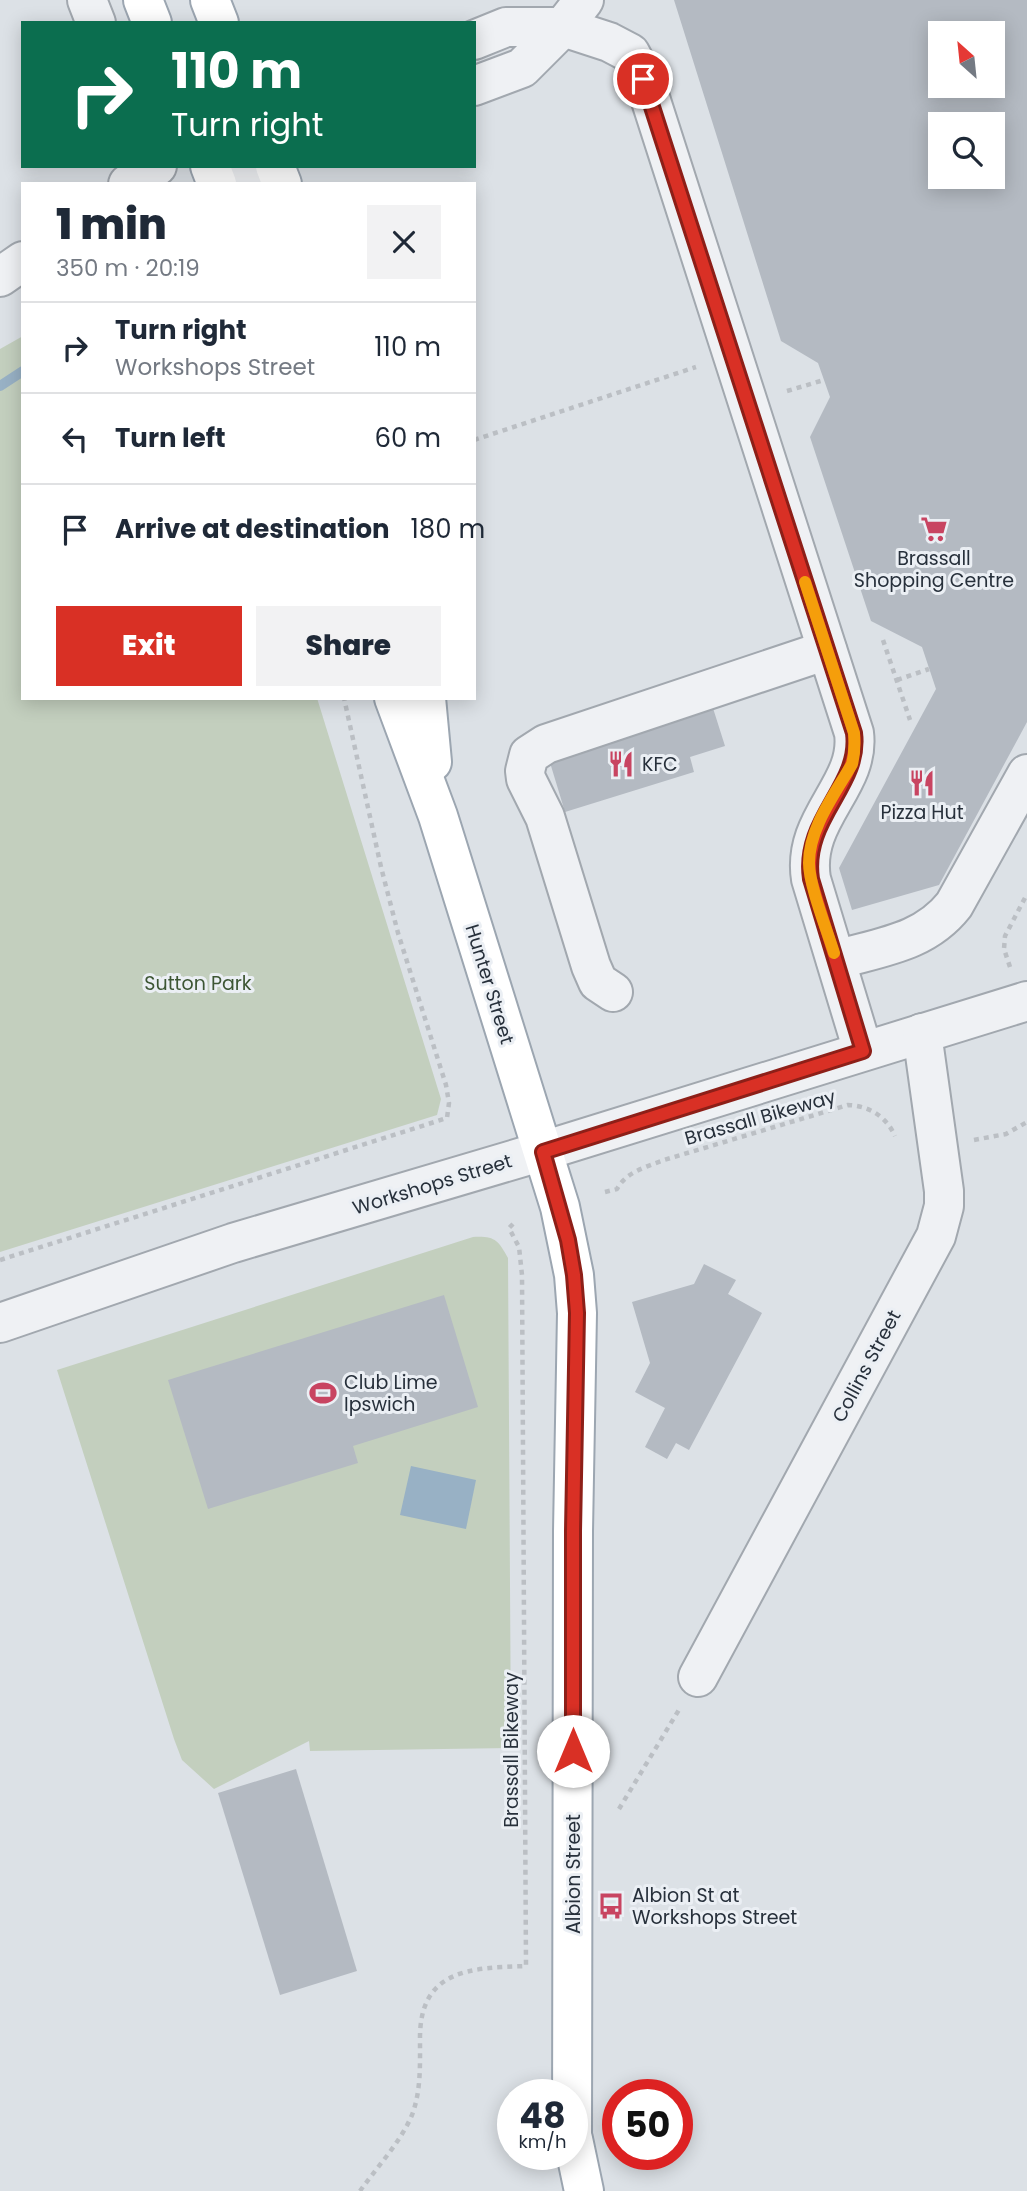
<!DOCTYPE html>
<meta charset="utf-8">
<style>
:root{--surface:#fff;--page:#f2f2f3;--text:#1f2937;--muted:#747a83;--line:#e0e1e3;--accent:#d93025}
body{margin:0;font-family:Poppins,sans-serif;background:var(--page);color:var(--text);height:100vh;display:flex;flex-direction:column;font-size:26px;white-space:nowrap}
*{box-sizing:border-box;margin:0}
p{font-size:23px;color:var(--muted)}
.icon{flex:none;width:38px;height:38px;fill:none;stroke:currentColor;stroke-width:2;stroke-linecap:round;stroke-linejoin:round}
.map{position:relative;flex:1;overflow:hidden}
.panel{position:absolute;left:21px;top:182px;width:455px;height:518px;display:flex;flex-direction:column;background:var(--surface);border-radius:0px;box-shadow:0 4px 18px #0003}
.panel>*{flex:none}
.top-card{position:absolute;left:21px;top:21px;width:455px;height:147px;border-radius:0px;box-shadow:0 4px 18px #0003;background:#0b6e4f;color:#fff;overflow:hidden}
.needle{width:46px;rotate:333deg}
.tools{position:absolute;left:928px;top:21px;display:grid;gap:14px}
.tools a{display:grid;place-items:center;width:77px;height:77px;border-radius:0px;background:var(--surface);box-shadow:0 4px 18px #0003;font-size:35px}
.speed{position:absolute;left:497px;top:2079px;display:flex;gap:14px;font-size:35px;font-weight:700;text-align:center}
.speed>*{display:grid;place-content:center;width:91px;height:91px;border-radius:50%;background:var(--surface);box-shadow:0 4px 18px #0003;line-height:1}
.speed small{font-size:18px;font-weight:400}
.speed .limit{border:10px solid #d22;background:#fff;color:#111}
.pin{position:absolute;display:grid;place-items:center;width:60px;height:60px;color:#fff;margin:-30px;border:4px solid #fff;border-radius:50%;box-shadow:0 2px 7px #0007}
.me{position:absolute;width:77px;margin:-38px;rotate:0deg;stroke-linejoin:round;filter:drop-shadow(0 0 5px #0008)}
.turn{display:flex;align-items:center;gap:24px;height:147px;padding:0 35px;font-size:32px}
.turn .icon{width:91px;height:91px;stroke-width:2.5}
.turn b{display:block;font-size:49px;line-height:60px}
.round{display:grid;place-items:center;flex:none;width:74px;height:74px;border-radius:0px;background:var(--page)}
.head{display:flex;align-items:center;justify-content:space-between;height:119px;padding:0 35px}
h1{font-size:42px;font-weight:800;line-height:52px}
.button{display:flex;gap:14px;margin-top:auto;padding:14px 35px}
.button a{flex:1;height:80px;border-radius:0px;background:var(--accent);color:#fff;font-size:28px;font-weight:800;line-height:80px;text-align:center}
.button a+a{background:var(--page);color:var(--text)}
ul{padding:0;list-style:none}
li{display:flex;align-items:center;gap:21px;height:91px;padding:0 35px;border-top:2px solid var(--line)}
li div{flex:1}
li b{display:block;font-size:26px}
li em{font-style:normal}
.map>svg:first-child{display:block}
.green{fill:#c3cfbe}
.water{fill:#98b1c5}
.lines{fill:none;stroke-linecap:round;stroke-linejoin:round}
.stream{stroke:#98b1c5;stroke-width:10}
.building{fill:#b4bac2;fill-rule:evenodd}
.minor-casing{stroke:#a2a8af;stroke-width:42}
.major-casing{stroke:#9ca6b1;stroke-width:42}
.path{stroke:#bbbfc4;stroke-width:4.5;stroke-dasharray:5 5;stroke-linecap:butt}
.minor{stroke:#eff1f4;stroke-width:38}
.major{stroke:#fff;stroke-width:38}
.route-casing{stroke:#8d1f18;stroke-width:18}
.route{stroke:#d93025;stroke-width:12}
.slow{stroke:#f59e0b;stroke-width:12}
.labels{text-anchor:middle;stroke-width:6;stroke-linejoin:round;paint-order:stroke}
.poi-label{font-size:19px;fill:#27303b;stroke:#ebeff4;text-anchor:start}
.park-label{font-size:19px;fill:#3d5634;stroke:#ebeff4}
.street-label{font-size:19px;fill:#27303b;stroke:#ebeff4}
</style>
<div class="map">
<svg width="1027" height="2191" viewBox="0 0 1027 2191">
<rect width="100%" height="100%" fill="#dce1e6"/>
<g class="green">
<path d="M23,336v362h294l124,401 -4,16 -437,137v-903z"/>
<path d="M473,1237c22,-1 25,3 35,21l3,490 -201,3 -1,-10 -95,48 -32,-29 -8,-21 -117,-369z"/>
</g>
<path class="water" d="M411,1466l65,14 -10,49 -66,-14z"/>
<g class="lines">
<path class="stream" d="M0,386l23,-15"/>
</g>
<g class="building">
<path d="M674,0h353v722l-88,163 -87,25 -13,-42 97,-179 -14,-42 -51,-26 -61,-184 20,-40 -12,-34 -37,-22zM940,33h52v53h-52zM940,124h52v53h-52z"/>
<path d="M712,705l13,41 -35,11 4,15 -129,40 -17,-56z"/>
<path d="M704,1264l32,16 -8,14 34,19 -73,137 -13,-7 -9,16 -22,-12 20,-39 -30,-16 15,-29 -18,-61 62,-18z"/>
<path d="M444,1295l34,112 -125,39 5,17 -150,46 -40,-129z"/>
<path d="M296,1769l61,202 -77,24 -62,-202z"/>
</g>
<g class="lines">
<g class="minor-casing">
<g id="minor">
<path d="M87,0l9,23"/>
<path d="M474,40l32,-13h57l46,15 21,11 14,26 210,654c7,53 -53,85 -43,146l52,172"/>
<path d="M474,86l48,-18 41,-41 21,-27"/>
<path d="M128,184l29,-18"/>
<path d="M223,184l45,-18"/>
<path d="M0,277l23,-16"/>
<path d="M836,960c44,-13 88,-17 118,-55l73,-131"/>
<path d="M613,992l-15,-10 -7,-16 -46,-149 -19,-38 -1,-8 4,-16 17,-11 281,-94"/>
<path d="M0,1323l233,-80 310,-92 484,-150"/>
<path d="M698,1677l238,-441 8,-30v-15l-22,-158"/>
</g>
</g>
<g class="major-casing">
<g id="major">
<path d="M143,0l9,23"/>
<path d="M210,0l9,23"/>
<path d="M210,166l7,18"/>
<path d="M275,166l7,18"/>
<path d="M394,698l44,118 122,391 14,68 3,38 -4,218 -1,610"/>
<path d="M426,698l6,64"/>
<path d="M573,2139l11,52"/>
</g>
</g>
<g class="path">
<path d="M787,391l37,-11"/>
<path d="M474,440l222,-73"/>
<path d="M883,640l27,80"/>
<path d="M897,680l32,-11"/>
<path d="M1010,967l-6,-18 1,-13 22,-42"/>
<path d="M974,1140l32,-6 21,-12"/>
<path d="M605,1192l12,-3c9,-17 29,-22 47,-29l184,-55c21,1 38,11 47,31"/>
<path d="M0,1260l447,-142 2,-15 -3,-18 -48,-152 -17,-66 -37,-169"/>
<path d="M619,1809l61,-101"/>
<path d="M360,2191c17,-24 40,-48 52,-76 9,-24 8,-49 8,-75 -1,-71 50,-72 106,-74l-4,-691 -3,-28 -10,-19 7,-7"/>
</g>
<use href="#minor" class="minor"/>
<use href="#major" class="major"/>
</g>
<g class="lines">
<g class="route-casing">
<path id="route" d="M573,1751v-220l4,-218 -3,-38 -6,-35 -25,-88 320,-101 -52,-172c-9,-61 50,-93 43,-146l-211,-654"/>
</g>
<use href="#route" class="route"/>
<path class="slow" d="M805,582l49,151c1,12 1,20 -2,31 -17,30 -43,64 -43,99 0,22 18,67 25,90"/>
</g>
<defs>
<g id="supermarket-bare" transform="scale(2.1)"><path d="M-6-5.5h2.5l.6 2H6L4.5 2H-2.5L-4.4-4H-6ZM-1.5 3.2a1.3 1.3 0 1 0 .1 0ZM3 3.2a1.3 1.3 0 1 0 .1 0Z" fill="#c84461" stroke="#ebeff4" stroke-width="2.5" paint-order="stroke"/></g>
<g id="restaurant-bare" transform="scale(2.1)"><path d="M-5-6h1v4h1v-4h1v4h1v-4h1v5L-1.5 .5V6h-2V.5L-5-1ZM5-6V6H3V1.5H1.5Q1.5-4 5-6Z" fill="#c84461" stroke="#ebeff4" stroke-width="2.5" paint-order="stroke"/></g>
<g id="stadium-bare" transform="scale(2.1)"><path d="M0-5a6.5 5 0 1 0 0 10a6.5 5 0 1 0 0-10ZM-3.5-1.8h7v3.6h-7Z" fill="#c84461" stroke="#ebeff4" stroke-width="2.5" paint-order="stroke"/></g>
<g id="bus-bare" transform="scale(2.1)"><path d="M-5-6H5V4H4V6H2V4H-2V6H-4V4H-5ZM-3.5-4V0h7V-4ZM-3.5 1.2v1.5H-2V1.2ZM2 1.2v1.5H3.5V1.2Z" fill="#c84461" stroke="#ebeff4" stroke-width="2.5" paint-order="stroke"/></g>
</defs>
<g fill-rule="evenodd">
<use href="#supermarket-bare" x="934" y="529"/>
<use href="#restaurant-bare" x="621" y="764"/>
<use href="#restaurant-bare" x="922" y="783"/>
<use href="#stadium-bare" x="323" y="1393"/>
<use href="#bus-bare" x="611" y="1906"/>
</g>
<g class="labels">
<g class="poi-label">
<text x="934" y="565" text-anchor="middle">Brassall<tspan x="934" dy="22">Shopping Centre</tspan></text>
<text x="642" y="771">KFC</text>
<text x="922" y="819" text-anchor="middle">Pizza Hut</text>
<text x="344" y="1389">Club Lime<tspan x="344" dy="22">Ipswich</tspan></text>
<text x="632" y="1902">Albion St at<tspan x="632" dy="22">Workshops Street</tspan></text>
</g>
<g class="park-label">
<text x="198" y="990">Sutton Park</text>
</g>
<g class="street-label">
<text transform="translate(490 984) rotate(73)" y="7">Hunter Street</text>
<text transform="translate(760 1117) rotate(-16)" y="7">Brassall Bikeway</text>
<text transform="translate(432 1184) rotate(-17)" y="7">Workshops Street</text>
<text transform="translate(866 1366) rotate(-62)" y="7">Collins Street</text>
<text transform="translate(511 1750) rotate(-90)" y="7">Brassall Bikeway</text>
<text transform="translate(573 1874) rotate(-90)" y="7">Albion Street</text>
</g>
</g>
</svg>
<div class="tools">
<a><svg class="needle" viewBox="-14 -14 28 28"><path d="M0-13l5 13h-10z" fill="#e53935"/><path d="M0 13l5-13h-10z" fill="#747a83"/></svg></a>
<a><svg class="icon" aria-label="search" viewBox="0 0 24 24"><circle cx="10" cy="10" r="6"/><path d="M15 15l6 6"/></svg></a>
</div>
<div class="speed"><div>48<small>km/h</small></div><div class="limit">50</div></div>
<div class="pin" style="left:643px;top:79px;background:#d93025"><svg class="icon" aria-label="arrive" viewBox="0 0 24 24"><path d="M6 21V4h12l-3 4 3 4H6"/></svg></div>
<svg class="me" style="left:573px;top:1751px" viewBox="-20 -20 40 40"><circle r="19" fill="#fff"/><path d="M0-13L10 11 0 6-10 11z" fill="#d93025"/></svg>
<div class="top-card">
<div class="turn"><svg class="icon" aria-label="right" viewBox="0 0 24 24"><path d="M7 20v-9h11M14 6l5 5-5 5"/></svg><div><b>110 m</b>Turn right</div></div>
</div>
<section class="panel">
<div class="head"><div><h1>1 min</h1><p>350 m · 20:19</p></div><a class="round"><svg class="icon" aria-label="close" viewBox="0 0 24 24"><path d="M6 6l12 12M18 6L6 18"/></svg></a></div>
<ul>
<li><svg class="icon" aria-label="right" viewBox="0 0 24 24"><path d="M7 20v-9h11M14 6l5 5-5 5"/></svg><div><b>Turn right</b><p>Workshops Street</p></div><em>110 m</em></li>
<li><svg class="icon" aria-label="left" viewBox="0 0 24 24"><path d="M17 20v-9H6M10 6l-5 5 5 5"/></svg><div><b>Turn left</b></div><em>60 m</em></li>
<li><svg class="icon" aria-label="arrive" viewBox="0 0 24 24"><path d="M6 21V4h12l-3 4 3 4H6"/></svg><div><b>Arrive at destination</b></div><em>180 m</em></li>
</ul>
<div class="button"><a>Exit</a><a>Share</a></div>
</section>
</div>
